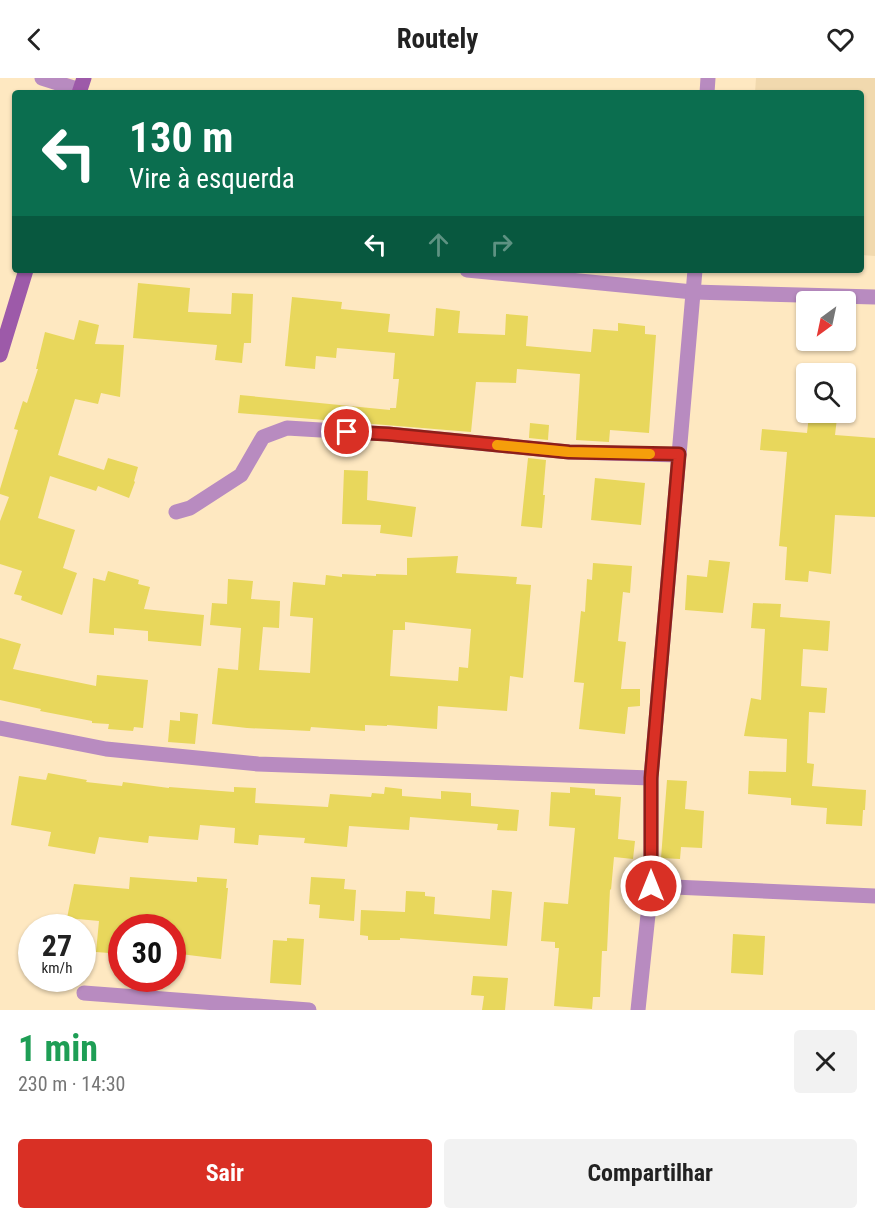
<!DOCTYPE html>
<html lang="pt">
<meta charset="utf-8">
<style>
:root{--surface:#fff;--page:#f2f2f2;--text:#222;--muted:#767676;--accent:#d93025}
body{margin:0;font-family:"Roboto Condensed",sans-serif;background:var(--page);color:var(--text);height:100vh;display:flex;flex-direction:column;font-size:22px;white-space:nowrap}
*{box-sizing:border-box;margin:0}
p{font-size:20px;color:var(--muted)}
.icon{flex:none;width:33px;height:33px;fill:none;stroke:currentColor;stroke-width:2;stroke-linecap:round;stroke-linejoin:round}
.map{position:relative;height:932px;overflow:hidden}
.drawer{display:flex;flex-direction:column;background:var(--surface);flex:1}
.drawer>*{flex:none}
.hud{position:absolute;left:12px;top:12px;width:852px;height:183px;border-radius:6px;box-shadow:0 2px 4px #0004;background:#0b6e4f;color:#fff;overflow:hidden}
.needle{width:39px;rotate:213deg}
.controls{position:absolute;left:796px;top:213px;display:grid;gap:12px}
.controls a{display:grid;place-items:center;width:60px;height:60px;border-radius:6px;background:var(--surface);box-shadow:0 2px 4px #0004;font-size:30px}
.speed{position:absolute;left:18px;top:836px;display:flex;gap:12px;font-size:30px;font-weight:700;text-align:center}
.speed>*{display:grid;place-content:center;width:78px;height:78px;border-radius:50%;background:var(--surface);box-shadow:0 2px 4px #0004;line-height:1}
.speed small{font-size:15px;font-weight:400}
.speed .limit{border:9px solid #d22;background:#fff;color:#111}
.pin{position:absolute;display:grid;place-items:center;width:51px;height:51px;color:#fff;margin:-26px;border:3px solid #fff;border-radius:50%;box-shadow:0 2px 6px #0007}
.me{position:absolute;width:66px;margin:-33px;rotate:0deg;stroke-linejoin:round;filter:drop-shadow(0 0 4px #0008)}
.turn{display:flex;align-items:center;gap:21px;height:126px;padding:0 18px;font-size:27px}
.turn .icon{width:78px;height:78px;stroke-width:2.5}
.turn b{display:block;font-size:42px;line-height:51px}
.lanes{display:flex;align-items:center;height:57px;padding:0 18px;background:#0003;justify-content:center;gap:30px;direction:ltr}
.lanes .off{opacity:.35}
.round{display:grid;place-items:center;flex:none;width:63px;height:63px;border-radius:6px;background:var(--page)}
.summary{display:flex;align-items:center;justify-content:space-between;height:102px;padding:0 18px}
h1{font-size:36px;font-weight:700;line-height:45px;color:#1e9e55}
.button{display:flex;gap:12px;margin-top:auto;padding:12px 18px}
.button a{flex:1;height:69px;border-radius:6px;background:var(--accent);color:#fff;font-size:24px;font-weight:700;line-height:69px;text-align:center}
.button a+a{background:var(--page);color:var(--text)}
header{display:flex;justify-content:space-between;align-items:center;height:78px;padding:0 18px;background:var(--surface);font-size:27px;font-weight:700}
.map>svg:first-child{display:block}
.built{fill:#f1d9ae}
.building{fill:#e8d75c;fill-rule:evenodd}
.lines{fill:none;stroke-linecap:round;stroke-linejoin:round}
.street{stroke:#b88bc0;stroke-width:15}
.secondary{stroke:#9d5aa9;stroke-width:15}
.route-casing{stroke:#8d1f18;stroke-width:15}
.route{stroke:#d93025;stroke-width:10}
.slow{stroke:#f59e0b;stroke-width:10}
</style>
<header><svg class="icon" aria-label="back" viewBox="0 0 24 24"><path d="M15 5l-7 7 7 7"/></svg>Routely<svg class="icon" aria-label="heart" viewBox="0 0 24 24"><path d="M12 20l-8-8c-3-5 5-10 8-4 3-6 11-1 8 4z"/></svg></header>
<div class="map">
<svg width="875" height="932" viewBox="0 0 875 932">
<rect width="100%" height="100%" fill="#fee8c1"/>
<path class="built" d="M756,0h119v178l-14,-1v-162h-106z"/>
<g class="building">
<path d="M138,205l52,5 -2,24 43,2 1,-21 21,1 -2,49h-7l-2,20 -27,-3 2,-15 -84,-7z"/>
<path d="M292,219l50,5 -1,7 49,5 -2,18 46,4 2,-28 24,3 -2,22 47,2 1,-21 22,2 -2,30 65,6 2,-23 25,2v-8l27,3v8l11,1 -7,98 -39,-3 -1,12 -33,-2 4,-66 -63,-5 -1,14 -40,-1 -5,50 -233,-19 2,-18 150,15v-2h6l3,-29h-6l2,-26 -58,-5 -1,10 -20,-2 -1,13 -30,-3z"/>
<path d="M79,242l20,5 -4,19 29,1 -4,52 -19,-4 -3,11 -23,-5 -17,56 46,15 4,-12 30,9 -4,14 1,1 -6,16 -31,-12 -2,5 -46,-15 -12,42 37,12 -12,38 14,5 -15,42 -41,-15 1,-4 -8,-2 8,-23 -22,-7v-43l9,-24 -9,-3v-5l18,-59 -4,-1 9,-28 4,2 11,-34h-2l9,-37 29,8z"/>
<path d="M809,337l28,3 -2,17 40,3v79l-40,-2 -4,59 -22,-3 -1,11 -23,-2 2,-33 -8,-1 8,-94 -27,-2 2,-21 45,4z"/>
<path d="M530,345l19,2 -1,15 -19,-2z"/>
<path d="M528,380l18,2 -3,35h2l-3,33 -21,-2z"/>
<path d="M344,392l24,1 -1,29 49,7 -4,30 -32,-4 1,-8 -39,-1z"/>
<path d="M595,400l50,5 -4,42 -50,-5z"/>
<path d="M458,478l-2,17 61,4 -1,7 15,1 -8,93 -13,-2 -3,35 -69,-5 -1,23 -50,-4v1l-22,-1v6l-54,-4 -1,4 -63,-3 -35,-4 6,-56 20,2 3,-42 -31,-3 2,-22 15,1 1,-25 25,2 -2,18 29,2 -1,27 -16,-1 -4,43 51,3 3,-55 -23,-2 3,-34 32,3 1,-10 16,2v-3l34,2v-2l31,1v-17zM405,544l66,7 -3,39 -9,-1 -1,14 -68,-5 3,-46h12z"/>
<path d="M709,482l21,2 -7,51 -38,-3 2,-35 20,2z"/>
<path d="M593,485l39,3 -2,27 -7,-1 -5,49 8,1 -5,47h19v17l-12,1 -3,27 -46,-5 5,-46 -10,-1 7,-71 4,1 2,-33 5,1z"/>
<path d="M108,493l31,9 -1,4 12,3 -6,22 60,6 -3,31 -53,-5v-10l-34,-3v7l-25,-2 4,-55 12,3z"/>
<path d="M753,525l28,1 -1,13 50,4 -2,30 -25,-2 -2,37 26,2 -2,25 -16,-1 -2,51 7,1 -2,22 54,4 -1,20h-2l-1,16 -36,-2 1,-16 -36,-3v-7l-43,-4 1,-23 37,1 1,-33 -43,-3 7,-38 10,2 4,-71 -14,-1z"/>
<path d="M0,560l21,6 -8,25 83,17 1,-11 51,5 -5,48 -9,-1 -1,4 -25,-2 1,-5 -17,-1v-2l-52,-10 1,-2 -41,-9z"/>
<path d="M180,634l18,2 -3,30 -27,-2 2,-22 10,1z"/>
<path d="M48,695l39,7 -1,2 36,4 1,-4 46,6v-1l65,5v-5l22,1 -1,15 73,4 2,-13 41,3 1,-4 12,1 1,-7 17,2v7l39,3v-8l30,2v13l48,4 -2,21 -20,-1 1,-6 -88,-7 -1,13 -60,-4 -2,21 -43,-4 1,-5 -46,-3 -1,10 -24,-2 1,-15 -35,-3 -2,15 -49,-4 -1,7 -49,-6 -4,17 -47,-8 3,-14 -40,-7 8,-49 27,4z"/>
<path d="M667,702l20,1 -2,28 19,2 -2,37 -21,-1 -1,12 -19,-1z"/>
<path d="M570,709l25,2v6l26,2 -3,42 17,2 -2,18 -19,-2 -3,33 -1,-1 -3,62h-5l-2,46h-7l-1,12 -38,-3 5,-58h-4v-6l-14,-1 3,-39 24,2 7,-76 -26,-2 2,-34 19,1z"/>
<path d="M130,799l67,5v-5l30,2 -1,9h2l-7,71 -49,-6v-26h-34l-16,-2v29l-26,-2 3,-31 -32,-3 7,-34 55,5z"/>
<path d="M311,799l34,2 -1,10 12,1 -2,31 -35,-3 1,-13 -11,-1z"/>
<path d="M492,812l20,2 -5,54 -107,-8v2h-32v-4l-8,-1 1,-25 44,2 1,-21 19,1v4l10,1 -1,17 56,5z"/>
<path d="M733,856l32,2 -2,39 -32,-2z"/>
<path d="M287,860l17,1 -3,46 -31,-2 3,-43 14,1z"/>
<path d="M473,898l35,2 -3,32h-23l2,-14 -13,-1z"/>
</g>
<g class="lines">
<g class="street">
<path d="M42,0l38,12"/>
<path d="M707,15l1,-15"/>
<path d="M467,192l226,22 182,5"/>
<path d="M176,434l14,-4 51,-33 22,-38 24,-9 101,6 181,18 110,3"/>
<path d="M0,650l106,21 152,15 393,14"/>
<path d="M651,808l224,10"/>
<path d="M84,915l225,17"/>
<path d="M638,932l13,-124v-108l44,-508"/>
</g>
<g class="secondary">
<path d="M79,15l5,-15"/>
<path d="M0,277l26,-85"/>
</g>
</g>
<g class="lines">
<g class="route-casing">
<path id="route" d="M347,354l41,2 181,18 110,2 -28,324v108"/>
</g>
<use href="#route" class="route"/>
<path class="slow" d="M497,367l72,7 81,2"/>
</g>
</svg>
<div class="controls">
<a><svg class="needle" viewBox="-14 -14 28 28"><path d="M0-13l5 13h-10z" fill="#e53935"/><path d="M0 13l5-13h-10z" fill="#767676"/></svg></a>
<a><svg class="icon" aria-label="search" viewBox="0 0 24 24"><circle cx="10" cy="10" r="6"/><path d="M15 15l6 6"/></svg></a>
</div>
<div class="speed"><div>27<small>km/h</small></div><div class="limit">30</div></div>
<div class="pin" style="left:347px;top:354px;background:#d93025"><svg class="icon" aria-label="arrive" viewBox="0 0 24 24"><path d="M6 21V4h12l-3 4 3 4H6"/></svg></div>
<svg class="me" style="left:651px;top:808px" viewBox="-20 -20 40 40"><circle r="17" fill="#d93025" stroke="#fff" stroke-width="3"/><path d="M0-11L8 9 0 5-8 9z" fill="#fff"/></svg>
<div class="hud">
<div class="turn"><svg class="icon" aria-label="left" viewBox="0 0 24 24"><path d="M17 20v-9H6M10 6l-5 5 5 5"/></svg><div><b>130 m</b>Vire à esquerda</div></div>
<div class="lanes"><svg class="icon" aria-label="left" viewBox="0 0 24 24"><path d="M17 20v-9H6M10 6l-5 5 5 5"/></svg><svg class="icon off" aria-label="ahead" viewBox="0 0 24 24"><path d="M12 20V5M6 11l6-6 6 6"/></svg><svg class="icon off" aria-label="right" viewBox="0 0 24 24"><path d="M7 20v-9h11M14 6l5 5-5 5"/></svg></div>
</div>
</div>
<section class="drawer">
<div class="summary"><div><h1>1 min</h1><p>230 m · 14:30</p></div><a class="round"><svg class="icon" aria-label="close" viewBox="0 0 24 24"><path d="M6 6l12 12M18 6L6 18"/></svg></a></div>
<div class="button"><a>Sair</a><a>Compartilhar</a></div>
</section>
